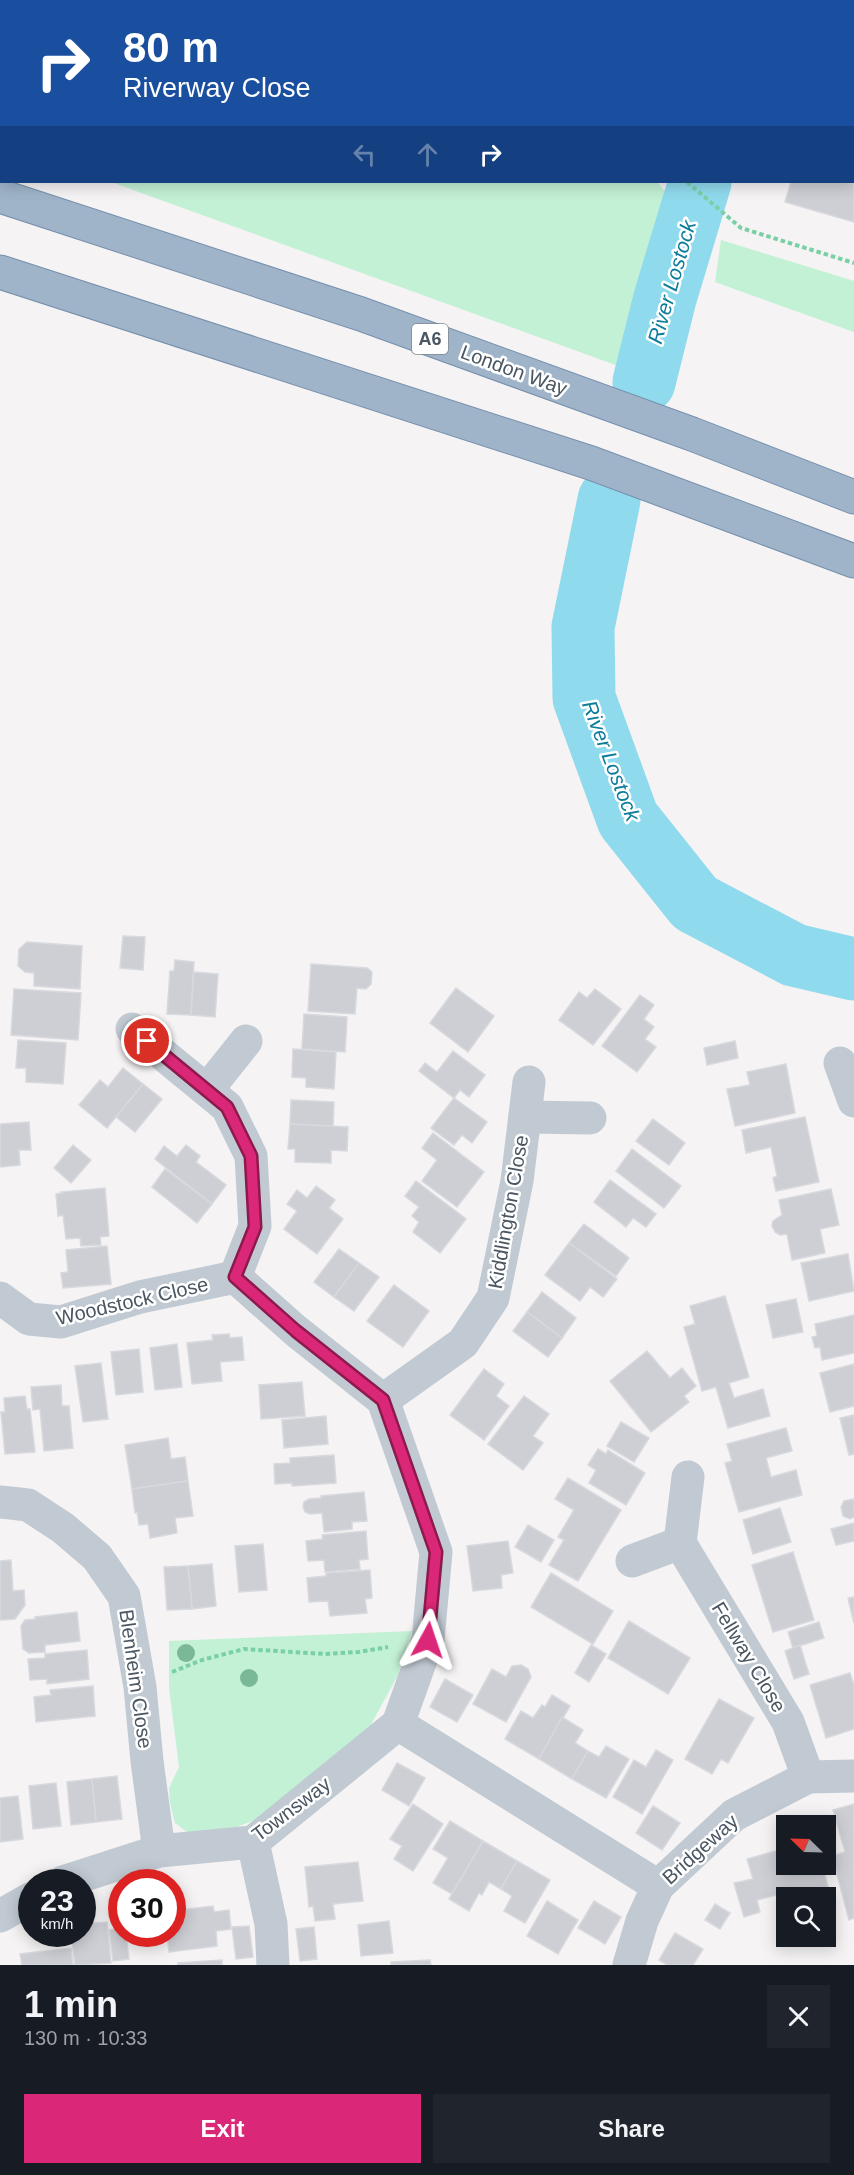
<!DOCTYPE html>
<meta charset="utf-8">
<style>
:root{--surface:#171b24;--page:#20242c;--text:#f1f3f6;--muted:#9ea1a6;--accent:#db2777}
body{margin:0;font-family:Arial,sans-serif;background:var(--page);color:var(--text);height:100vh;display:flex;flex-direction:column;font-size:22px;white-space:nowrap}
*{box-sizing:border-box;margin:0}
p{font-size:20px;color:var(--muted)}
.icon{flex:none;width:33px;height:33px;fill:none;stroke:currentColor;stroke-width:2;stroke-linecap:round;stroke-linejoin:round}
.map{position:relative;height:1965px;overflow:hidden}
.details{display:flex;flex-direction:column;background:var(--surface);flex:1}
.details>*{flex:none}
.hud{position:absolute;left:0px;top:0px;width:855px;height:183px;box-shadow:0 3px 15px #0003;background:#1a4fa0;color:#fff;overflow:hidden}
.needle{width:39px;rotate:293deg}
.tools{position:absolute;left:776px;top:1815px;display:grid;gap:12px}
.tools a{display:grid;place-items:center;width:60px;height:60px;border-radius:0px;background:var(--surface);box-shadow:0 3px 15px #0003;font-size:30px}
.speed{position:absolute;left:18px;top:1869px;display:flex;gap:12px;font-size:30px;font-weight:700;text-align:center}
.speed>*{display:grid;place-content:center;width:78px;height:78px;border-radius:50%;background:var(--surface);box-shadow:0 3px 15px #0003;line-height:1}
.speed small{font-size:15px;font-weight:400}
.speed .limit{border:9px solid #d22;background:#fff;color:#111}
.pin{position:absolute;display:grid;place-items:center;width:51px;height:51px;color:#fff;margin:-26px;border:3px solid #fff;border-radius:50%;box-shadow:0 2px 6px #0007}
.me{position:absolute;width:66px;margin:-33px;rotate:5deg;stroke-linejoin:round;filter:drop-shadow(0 0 4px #0008)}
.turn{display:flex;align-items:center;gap:21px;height:126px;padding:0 24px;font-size:27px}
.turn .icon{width:78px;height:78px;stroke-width:2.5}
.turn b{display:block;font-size:42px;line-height:51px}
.lanes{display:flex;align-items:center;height:57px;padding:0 24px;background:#0003;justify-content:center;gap:30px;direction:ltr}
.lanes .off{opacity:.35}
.round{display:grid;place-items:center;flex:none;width:63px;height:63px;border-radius:0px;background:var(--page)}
.headline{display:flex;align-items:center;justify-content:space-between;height:102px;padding:0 24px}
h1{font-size:36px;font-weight:700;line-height:45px}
.cta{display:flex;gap:12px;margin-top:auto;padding:12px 24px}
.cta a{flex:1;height:69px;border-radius:0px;background:var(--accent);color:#fff;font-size:24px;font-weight:700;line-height:69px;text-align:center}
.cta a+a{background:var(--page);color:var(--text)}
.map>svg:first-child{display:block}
.green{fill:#c3f1d5}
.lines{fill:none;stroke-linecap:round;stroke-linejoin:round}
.river{stroke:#90daee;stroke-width:63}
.building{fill:#cdcfd5;stroke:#d7d9de;stroke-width:1.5}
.trunk-casing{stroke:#7690ad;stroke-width:35}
.path{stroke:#7ad0a6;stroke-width:4;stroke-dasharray:4.5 3;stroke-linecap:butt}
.minor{stroke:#c1cad2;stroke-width:33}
.trunk{stroke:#9fb4c9;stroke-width:33}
.tree{fill:#7bb799}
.route-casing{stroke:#8e194d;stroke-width:15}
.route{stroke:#db2777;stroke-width:10}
.labels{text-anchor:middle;stroke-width:5;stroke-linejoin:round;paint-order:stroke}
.shield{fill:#fff;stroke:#808990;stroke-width:1.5}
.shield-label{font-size:18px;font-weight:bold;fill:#4a5661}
.street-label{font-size:20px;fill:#4a5661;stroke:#fff}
.water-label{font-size:21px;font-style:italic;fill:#0c7c9b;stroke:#fff}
</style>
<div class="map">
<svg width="854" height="1965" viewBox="0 0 854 1965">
<rect width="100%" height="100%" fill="#f5f3f3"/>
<g class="green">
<path d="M111,182h546l17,20 -53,165z"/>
<path d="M721,240l133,41v51l-139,-50z"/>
<path d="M412,1631l-14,44 -30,55 -108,88 -23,9 -47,7 -15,-11 -5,-20 -1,-15 10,-21 -10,-79v-47z"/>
</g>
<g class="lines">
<g class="river">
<path d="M754,2v-2"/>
<path d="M644,382l21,-84 35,-116"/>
<path d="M609,500l-26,127 1,71 44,121 67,84 99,52 60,14"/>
</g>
</g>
<g class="building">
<path d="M848,0h6v222l-69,-20 6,-20h63v-180h-7z"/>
<path d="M123,936l22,1 -2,33 -23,-2z"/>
<path d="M27,942l55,4 -2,43 -46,-3v-13l-9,-1 -7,-6 1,-17z"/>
<path d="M175,960l19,2 -3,53 -24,-1 3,-43h4z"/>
<path d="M311,964l56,4 5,4 -1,12 -5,5 -9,-1 -2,26 -47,-3z"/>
<path d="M194,972l24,2 -3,43 -24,-2z"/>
<path d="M456,988l38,28 -26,36 -38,-29z"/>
<path d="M14,989l67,4 -3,47 -67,-5z"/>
<path d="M595,989l26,20 -28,36 -34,-25 20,-28 8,6z"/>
<path d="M640,995l14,10 -10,14 10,8 -9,12 11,8 -19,25 -35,-26z"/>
<path d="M304,1014l43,3 -2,35 -43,-3z"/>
<path d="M18,1040l48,3 -3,41 -37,-2v-14h-10z"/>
<path d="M735,1041l3,17 -31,7 -3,-17z"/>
<path d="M293,1049l43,3 -2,37 -28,-2v-9l-14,-1z"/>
<path d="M453,1051l32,24 -16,22 -9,-7 -6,8 -35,-27 6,-8 12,9z"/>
<path d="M786,1064l9,49 -60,13 -8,-37 23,-4 -3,-13z"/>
<path d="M123,1068l20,16 -36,44 -28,-23 21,-25 8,7z"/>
<path d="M143,1084l19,15 -27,33 -19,-15z"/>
<path d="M454,1098l33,24 -15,21 -10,-8 -8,10 -23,-17z"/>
<path d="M291,1100l43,2 -1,25 -43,-3z"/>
<path d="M805,1117l14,65 -43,9 -3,-13 4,-2 -6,-29 -25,6 -4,-23z"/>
<path d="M653,1119l32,24 -16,22 -33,-24z"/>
<path d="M29,1122l2,28h-12l1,15 -20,2v-43z"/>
<path d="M290,1124l58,3 -1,24 -16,-1v13l-36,-1v-13h-7z"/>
<path d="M433,1133l51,39 -27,35 -35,-26 15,-21 -15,-12z"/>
<path d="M73,1145l18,15 -20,23 -17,-15z"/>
<path d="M186,1145l14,11 -4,6 30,23 -14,19 -57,-45 9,-13 13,10z"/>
<path d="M632,1149l49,37 -17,22 -48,-37z"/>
<path d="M165,1169l47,35 -15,19 -45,-36z"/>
<path d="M610,1180l46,34 -10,13 -13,-9 -7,9 -32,-25z"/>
<path d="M416,1181l50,38 -26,34 -27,-21 6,-10 -7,-6 7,-9 -14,-11z"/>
<path d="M316,1186l19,14 -6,8 14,11 -26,35 -33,-25 13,-18 -10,-7 10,-14 10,8z"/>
<path d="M105,1188l4,48 -9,1 1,8 -20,1 -1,-8 -14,1 -3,-24 -5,1 -2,-22 6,-1 -1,-1z"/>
<path d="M831,1189l8,36 -19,4 5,24 -33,7 -5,-26 -7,1 -5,-3 -3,-6 1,-5 9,-6 -3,-15z"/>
<path d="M584,1224l45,34 -13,18 -47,-33z"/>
<path d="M569,1243l48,36 -14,18 -13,-10 -10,14 -35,-26z"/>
<path d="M107,1246l4,38 -48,4 -2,-15 7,-1 -2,-22z"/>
<path d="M339,1249l20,14 -25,34 -20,-15z"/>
<path d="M848,1254l6,37 -45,10 -8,-38z"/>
<path d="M359,1263l20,14 -25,34 -20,-14z"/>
<path d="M394,1285l35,26 -26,36 -36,-26z"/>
<path d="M542,1292l34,26 -14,20 -35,-26z"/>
<path d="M725,1296l24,81 -20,6 5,15 29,-9 7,27 -42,12 -12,-41 -14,4 -18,-64 11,-3 -5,-18z"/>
<path d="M796,1299l7,33 -30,6 -7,-33z"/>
<path d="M527,1312l35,26 -14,19 -35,-26z"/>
<path d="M854,1315v38l-32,7 -2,-13 -5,1 -3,-11 5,-1 -2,-12z"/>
<path d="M229,1334l1,4 12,-1 2,23 -24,2 2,19 -30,3 -5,-41 26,-3 -1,-5z"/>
<path d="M177,1344l5,43 -27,3 -5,-42z"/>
<path d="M139,1349l4,43 -27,3 -5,-43z"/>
<path d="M647,1351l23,27 12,-10 14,18 -12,10 5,6 -38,30 -41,-51z"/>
<path d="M101,1363l7,56 -25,3 -8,-56z"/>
<path d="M854,1364v42l-24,6 -10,-39z"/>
<path d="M484,1369l20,15 -8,12 13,10 -25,34 -34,-25z"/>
<path d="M302,1382l3,34 -44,3 -2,-34z"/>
<path d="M61,1385l1,21h7l4,42 -29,3 -4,-42 -7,1 -2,-23z"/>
<path d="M25,1396l2,13h3l5,43 -30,2 -4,-42h4l-1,-14z"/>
<path d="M524,1396l25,18 -16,22 10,7 -20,27 -35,-26z"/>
<path d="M854,1415v39l-5,1 -9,-37z"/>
<path d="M326,1416l2,28 -44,4 -2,-28z"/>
<path d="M621,1422l28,16 -15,24 -27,-16z"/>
<path d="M786,1428l6,23 -26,7 5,19 25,-7 6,25 -63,17 -14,-49 7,-2 -5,-17z"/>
<path d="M168,1438l3,21 14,-2 3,24 -56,8 -7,-44z"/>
<path d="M598,1449l8,5 2,-4 37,23 -19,32 -37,-22 7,-13 -8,-5z"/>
<path d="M334,1455l2,28 -44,3v-3l-17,1 -1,-20 16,-1v-5z"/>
<path d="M568,1478l53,32 -43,71 -29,-16 15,-25 -6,-3 16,-27 -19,-11z"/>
<path d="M188,1481l5,35 -18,2 2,15 -27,5 -2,-14 -9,1 -2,-13 -2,1 -3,-24z"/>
<path d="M364,1492l3,29 -15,1v7l-28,3 -2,-19 -12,1 -5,-2 -2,-5 1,-5 5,-3 12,-1v-2z"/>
<path d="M854,1499v18l-4,2 -7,-3 -2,-9 3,-6z"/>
<path d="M780,1508l11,34 -38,12 -10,-34z"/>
<path d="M854,1523v18l-18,4 -5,-16z"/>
<path d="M528,1525l26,15 -13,22 -26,-15z"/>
<path d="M366,1531l2,28 -9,1 1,9 -35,3 -1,-12 -16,1 -2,-20 17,-2 -1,-4z"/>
<path d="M508,1541l5,32 -12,2 1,13 -29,3 -6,-45z"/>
<path d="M263,1544l4,46 -28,2 -4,-46z"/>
<path d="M793,1552l21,68 -41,12 -21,-67z"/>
<path d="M11,1560l2,31 11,-1 1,15 -10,14 -15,1v-59z"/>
<path d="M212,1564l4,42 -24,3 -4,-43z"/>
<path d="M188,1566l4,43 -25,1 -3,-43z"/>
<path d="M370,1570l2,28 -7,1 2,14 -37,3 -2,-15 -19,1 -2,-24 19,-2v-3z"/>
<path d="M551,1573l62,38 -20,33 -62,-37z"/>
<path d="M854,1597v26l-6,-25z"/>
<path d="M77,1612l3,29 -35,4v7l-16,1 -6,-4 -2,-23 4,-6 10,-1v-2z"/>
<path d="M629,1621l61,37 -22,36 -60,-36z"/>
<path d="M819,1622l5,16 -31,10 -5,-16z"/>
<path d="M591,1645l15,9 -17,28 -14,-9z"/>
<path d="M800,1645l9,29 -15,5 -9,-28z"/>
<path d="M87,1650l2,29 -42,5v-5l-17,1 -2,-21 17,-1v-4z"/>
<path d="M521,1665l7,4 3,8 -25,45 -33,-18 19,-35 14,8 6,-11z"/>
<path d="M850,1673l4,12v44l-28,9 -16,-53z"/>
<path d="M445,1679l28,16 -16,27 -27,-15z"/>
<path d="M93,1686l2,30 -59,6 -2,-25 17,-2 -1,-5z"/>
<path d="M552,1695l18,11 -31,53 -34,-20 16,-28 12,7 9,-13 3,2z"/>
<path d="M719,1699l35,19 -26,45 -7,-4 -9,15 -27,-15z"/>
<path d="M562,1717l21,13 -8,13 13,8 -16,28 -33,-20z"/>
<path d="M606,1746l23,13 -23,39 -34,-19 16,-28 11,6z"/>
<path d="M656,1750l17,10 -31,54 -29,-17 21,-37 12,7z"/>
<path d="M397,1763l28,15 -16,28 -27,-16z"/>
<path d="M117,1776l5,43 -26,3 -4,-43z"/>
<path d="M92,1779l4,43 -25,3 -4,-43z"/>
<path d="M56,1783l5,43 -28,3 -4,-43z"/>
<path d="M18,1796l5,43 -23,3v-44z"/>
<path d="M413,1804l30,20 -30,47 -19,-12 8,-13 -12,-7z"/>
<path d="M854,1804v114l-5,2 -17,-64 13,-4 -12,-42z"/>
<path d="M653,1806l27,17 -18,27 -26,-17z"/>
<path d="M450,1821l33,20 -31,53 -19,-11 15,-25 -15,-9z"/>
<path d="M483,1841l34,20 -16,28 -12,-7 -7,13 -3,-2 -10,18 -20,-12z"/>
<path d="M786,1848v16h36l10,38 -7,2v-6h-19l-3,-10 -46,12 3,12 -16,5 -10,-34 19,-4 -6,-20z"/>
<path d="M517,1861l33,19 -25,43 -21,-12 8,-15 -11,-7z"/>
<path d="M358,1862l5,39 -30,3 2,15 -20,2 -2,-15 -4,1 -4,-40z"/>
<path d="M547,1901l31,19 -20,34 -31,-18z"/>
<path d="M594,1901l27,16 -16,27 -27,-16z"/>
<path d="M715,1904l15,9 -10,16 -15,-9z"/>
<path d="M213,1906l1,6 15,-2 2,19 -15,2 1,15 -48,6 -2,-18h5v-23z"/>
<path d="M389,1921l4,32 -32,3 -3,-31z"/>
<path d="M107,1922l4,41 -36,2 -4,-31h11v-10z"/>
<path d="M249,1926l4,31 -17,2 -4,-32z"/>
<path d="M314,1927l3,32 -17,2 -4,-32z"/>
<path d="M122,1928v6h4l3,25 -16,2 -4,-31z"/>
<path d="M675,1933l28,16 -10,16h-26l-8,-5z"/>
<path d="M71,1948l2,17h-51l-2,-11z"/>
<path d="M222,1960v5h-44v-2z"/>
<path d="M430,1960l1,5h-40v-3z"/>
</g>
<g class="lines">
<g class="trunk-casing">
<g id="trunk">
<path d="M0,196l361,118 331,120 162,63"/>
<path d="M0,272l591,191 263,98"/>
</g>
</g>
<g class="path">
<path d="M0,36h2"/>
<path d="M687,182l54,46 113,35"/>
<path d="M172,1672l30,-12 42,-11 81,5 33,-2 30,-5"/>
</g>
<g class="minor">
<path d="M132,1029l95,78 24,49 4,70 -20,51"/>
<path d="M840,1063l14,38"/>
<path d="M207,1090l39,-49"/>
<path d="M525,1117l65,1"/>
<path d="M0,1298l29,21 32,3 79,-25 95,-20"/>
<path d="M383,1400l80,-57 30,-45 24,-117 12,-99"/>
<path d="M0,1502l28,3 35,23 34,29 27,39 16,91 7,74 12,90"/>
<path d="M680,1543l108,179 20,55"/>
<path d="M632,1561l48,-18 8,-66"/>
<path d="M398,1724l260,162"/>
<path d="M253,1842l18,82 2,41"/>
<path d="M63,1882l96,-31 94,-9 145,-118 30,-84 8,-88 -53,-152 -87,-69 -61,-54"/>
<path d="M0,1916l32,-18"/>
<path d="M629,1965l13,-44 16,-35 76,-71 74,-38 46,-1"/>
</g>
<use href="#trunk" class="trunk"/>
</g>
<g class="tree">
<circle cx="186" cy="1653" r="9"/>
<circle cx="249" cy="1678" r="9"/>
</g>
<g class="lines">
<g class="route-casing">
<path id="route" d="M147,1041l80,66 24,49 4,71 -20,50 61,54 87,69 53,152 -8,88"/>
</g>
<use href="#route" class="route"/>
</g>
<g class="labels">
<rect class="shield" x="412" y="324" width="36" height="30" rx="4.5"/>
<g class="shield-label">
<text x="430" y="345">A6</text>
</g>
<g class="street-label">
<text transform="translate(514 370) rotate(20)" y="7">London Way</text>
<text transform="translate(508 1212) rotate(-80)" y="7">Kiddlington Close</text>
<text transform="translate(132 1301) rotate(-13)" y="7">Woodstock Close</text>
<text transform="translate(749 1657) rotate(59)" y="7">Fellway Close</text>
<text transform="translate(136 1679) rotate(82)" y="7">Blenheim Close</text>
<text transform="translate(291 1809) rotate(-37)" y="7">Townsway</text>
<text transform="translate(700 1849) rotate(-42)" y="7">Bridgeway</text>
</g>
<g class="water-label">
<text transform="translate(672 282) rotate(-74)" y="7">River Lostock</text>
<text transform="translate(611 761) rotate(69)" y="7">River Lostock</text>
</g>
</g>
</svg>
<div class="tools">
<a><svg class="needle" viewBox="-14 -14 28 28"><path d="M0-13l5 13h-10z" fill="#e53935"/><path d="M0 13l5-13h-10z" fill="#9ea1a6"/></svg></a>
<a><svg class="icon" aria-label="search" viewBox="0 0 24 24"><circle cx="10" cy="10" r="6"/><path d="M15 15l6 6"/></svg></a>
</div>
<div class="speed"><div>23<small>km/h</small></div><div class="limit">30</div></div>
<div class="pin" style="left:147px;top:1041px;background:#d93025"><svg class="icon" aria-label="arrive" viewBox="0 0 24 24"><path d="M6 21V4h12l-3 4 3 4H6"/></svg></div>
<svg class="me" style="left:428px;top:1640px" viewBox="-20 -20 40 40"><path d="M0-17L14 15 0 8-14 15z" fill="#db2777" stroke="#fff" stroke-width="4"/></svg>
<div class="hud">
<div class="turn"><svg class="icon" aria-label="right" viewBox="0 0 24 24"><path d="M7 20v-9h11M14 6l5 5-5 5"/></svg><div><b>80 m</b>Riverway Close</div></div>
<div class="lanes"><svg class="icon off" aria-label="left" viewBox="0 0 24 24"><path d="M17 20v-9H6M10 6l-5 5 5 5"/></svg><svg class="icon off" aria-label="ahead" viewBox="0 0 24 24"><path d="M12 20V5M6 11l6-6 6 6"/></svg><svg class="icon" aria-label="right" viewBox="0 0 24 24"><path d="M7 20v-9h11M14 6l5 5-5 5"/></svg></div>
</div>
</div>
<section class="details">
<div class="headline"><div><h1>1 min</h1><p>130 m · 10:33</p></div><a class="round"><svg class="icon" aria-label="close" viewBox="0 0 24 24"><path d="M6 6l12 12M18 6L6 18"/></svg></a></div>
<div class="cta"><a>Exit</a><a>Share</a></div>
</section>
